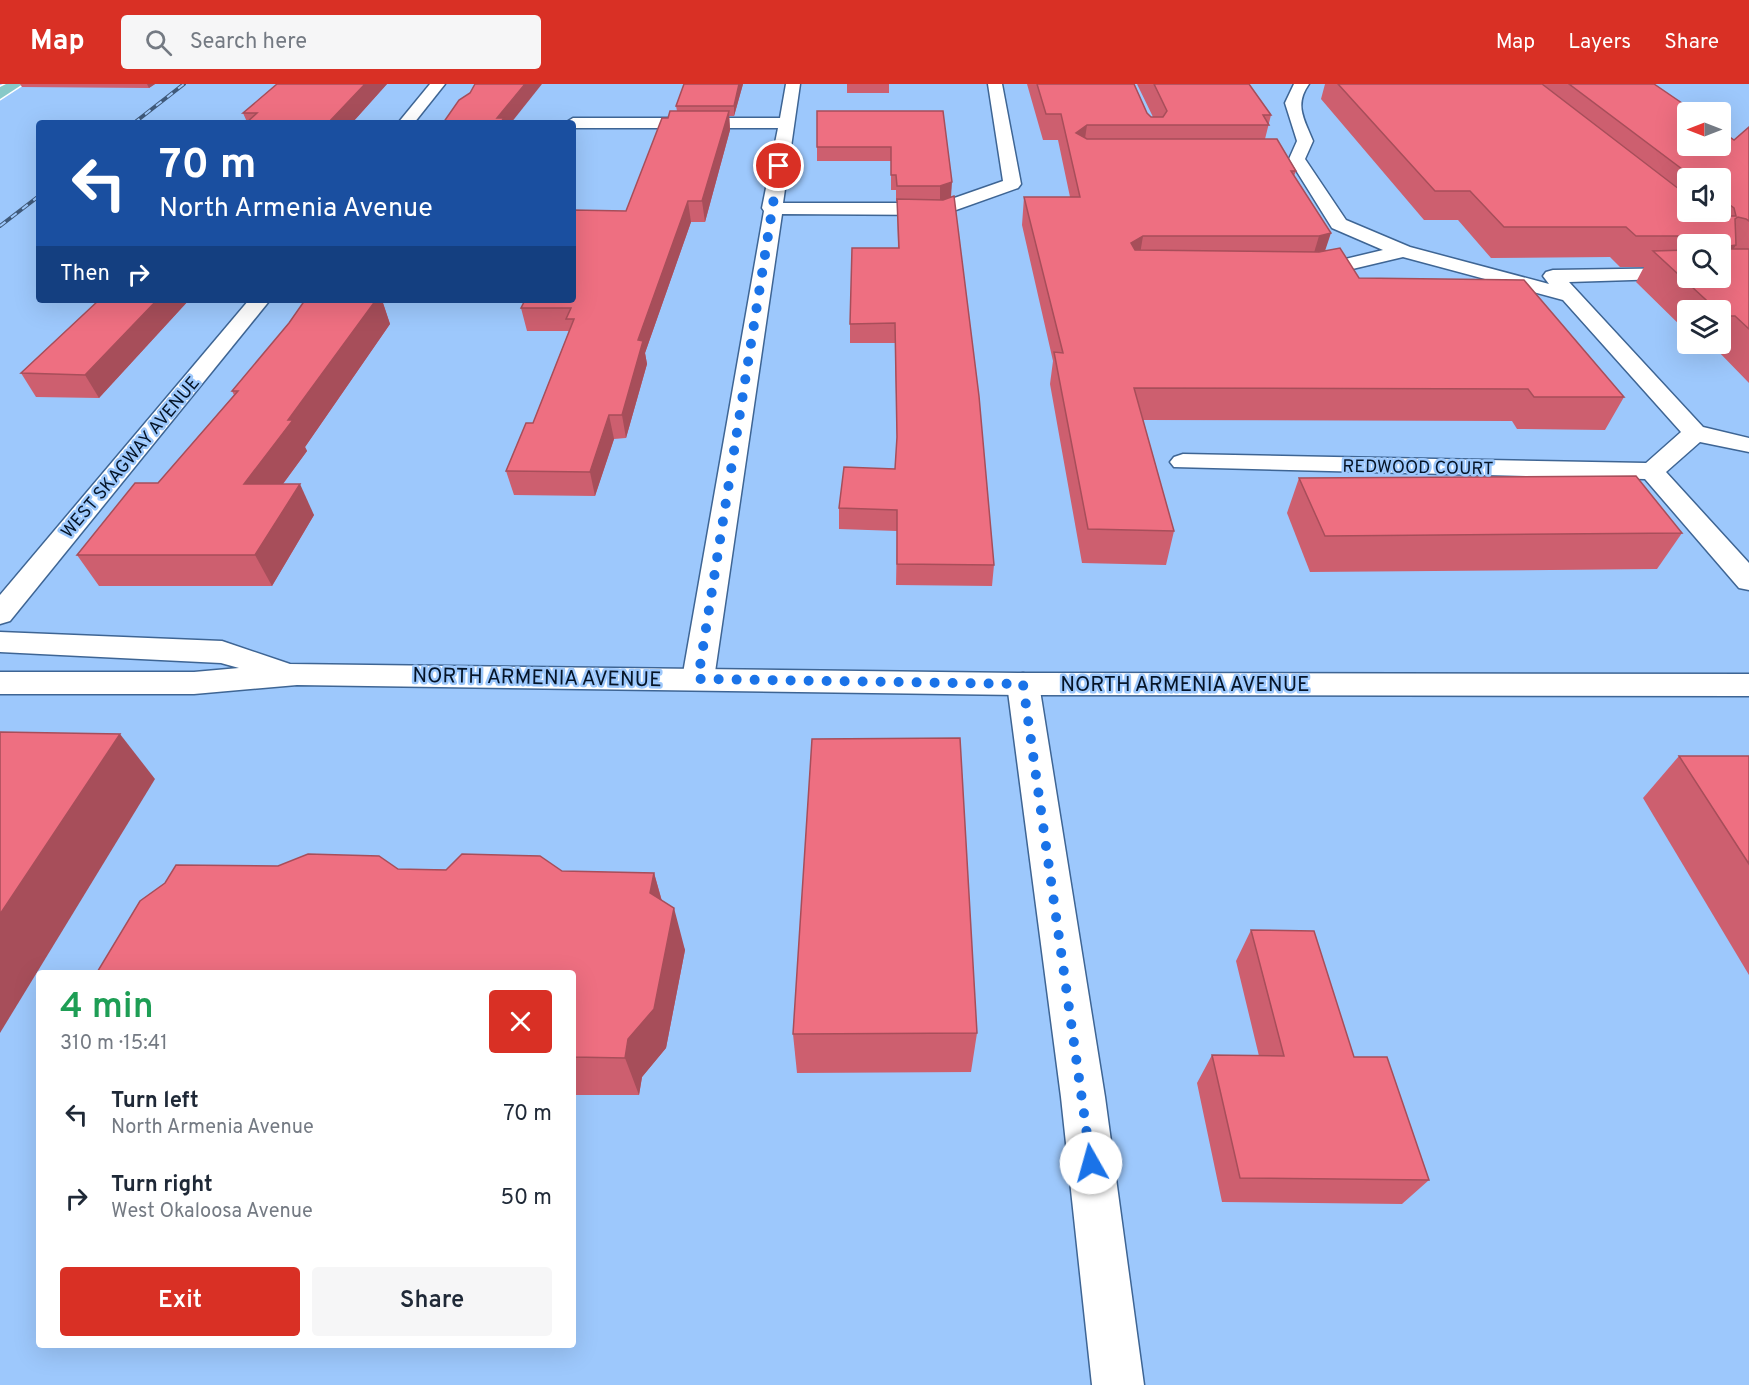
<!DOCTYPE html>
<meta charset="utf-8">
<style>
:root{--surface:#fff;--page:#f6f6f7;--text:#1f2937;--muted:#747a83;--accent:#d93025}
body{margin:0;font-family:Overpass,sans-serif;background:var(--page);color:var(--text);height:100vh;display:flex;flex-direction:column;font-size:22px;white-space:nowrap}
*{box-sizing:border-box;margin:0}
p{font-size:20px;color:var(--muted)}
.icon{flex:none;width:33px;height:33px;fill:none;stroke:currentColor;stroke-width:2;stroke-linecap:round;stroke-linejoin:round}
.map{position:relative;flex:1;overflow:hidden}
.sheet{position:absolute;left:36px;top:886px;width:540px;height:378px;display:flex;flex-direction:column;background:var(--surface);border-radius:6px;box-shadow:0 6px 24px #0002}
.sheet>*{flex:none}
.guide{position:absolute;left:36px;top:36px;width:540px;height:183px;border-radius:6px;box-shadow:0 6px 24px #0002;background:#1a4fa0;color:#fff;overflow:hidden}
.needle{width:39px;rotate:270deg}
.tools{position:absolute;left:1677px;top:18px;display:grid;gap:12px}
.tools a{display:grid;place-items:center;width:54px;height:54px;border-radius:6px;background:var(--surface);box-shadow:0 6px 24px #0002;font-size:30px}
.pin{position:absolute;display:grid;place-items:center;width:51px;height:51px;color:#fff;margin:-26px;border:3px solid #fff;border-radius:50%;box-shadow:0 2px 6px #0007}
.me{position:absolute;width:66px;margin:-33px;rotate:353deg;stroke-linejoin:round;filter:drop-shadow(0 0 4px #0008)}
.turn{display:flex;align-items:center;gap:21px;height:126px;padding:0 24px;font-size:27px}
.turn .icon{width:78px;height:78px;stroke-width:2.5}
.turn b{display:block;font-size:42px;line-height:51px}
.then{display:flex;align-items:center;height:57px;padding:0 24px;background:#0003;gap:12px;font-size:22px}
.round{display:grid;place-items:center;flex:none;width:63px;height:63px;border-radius:6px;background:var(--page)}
.overview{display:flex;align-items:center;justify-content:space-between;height:102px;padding:0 24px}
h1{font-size:36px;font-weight:600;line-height:45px;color:#1e9e55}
.button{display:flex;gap:12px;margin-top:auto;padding:12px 24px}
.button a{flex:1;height:69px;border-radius:6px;background:var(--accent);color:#fff;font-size:24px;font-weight:600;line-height:69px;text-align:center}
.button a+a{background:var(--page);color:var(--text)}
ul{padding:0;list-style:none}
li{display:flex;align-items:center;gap:18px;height:84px;padding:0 24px}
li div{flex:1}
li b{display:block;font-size:22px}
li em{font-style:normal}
header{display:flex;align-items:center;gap:36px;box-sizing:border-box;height:84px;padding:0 30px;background:var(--accent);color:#fff}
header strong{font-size:28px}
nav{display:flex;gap:33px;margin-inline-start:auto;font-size:21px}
.search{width:420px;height:54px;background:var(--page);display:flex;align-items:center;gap:15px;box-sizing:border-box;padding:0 21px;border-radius:6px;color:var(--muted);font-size:22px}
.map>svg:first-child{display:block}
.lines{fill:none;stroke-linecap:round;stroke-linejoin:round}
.minor-casing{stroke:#3e6594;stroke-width:3}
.tertiary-casing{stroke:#3e6594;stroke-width:3}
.secondary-casing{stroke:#3e6594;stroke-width:3}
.primary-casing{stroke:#fff;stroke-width:3}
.minor{fill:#fff;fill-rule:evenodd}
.tertiary{fill:#fff;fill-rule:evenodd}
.secondary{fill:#fff;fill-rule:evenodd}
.primary{fill:#87c9c8;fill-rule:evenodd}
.rail-casing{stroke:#405a7a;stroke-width:4}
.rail{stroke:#9dc8fc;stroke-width:2;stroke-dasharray:7;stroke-linecap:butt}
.wall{fill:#cd5f6f;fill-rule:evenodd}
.shaded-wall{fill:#a74e5a}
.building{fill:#ee6f81;stroke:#a74e5a;stroke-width:1.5}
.route{stroke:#1a73e8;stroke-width:10;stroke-dasharray:0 18}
.labels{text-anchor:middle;stroke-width:5;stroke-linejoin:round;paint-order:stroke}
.far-street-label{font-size:18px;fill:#051427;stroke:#9dc8fc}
.street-label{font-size:21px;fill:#051427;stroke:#9dc8fc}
</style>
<header>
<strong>Map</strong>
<div class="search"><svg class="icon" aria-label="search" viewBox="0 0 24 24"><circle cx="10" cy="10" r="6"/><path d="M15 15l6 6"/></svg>Search here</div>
<nav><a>Map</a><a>Layers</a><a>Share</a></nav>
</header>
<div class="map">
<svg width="1749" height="1301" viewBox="0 0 1749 1301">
<rect width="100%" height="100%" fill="#9dc8fc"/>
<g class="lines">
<g class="minor-casing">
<g id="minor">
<path d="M430,0h15l-31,39h-16z"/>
<path d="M786,0h14l-17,119h157l63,-22 -15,-97h14l19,100 -3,4 -76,27 -160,-1 -68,465 -5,8 -11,3 -11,-3 -5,-8 82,-468 -2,-3 16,-80h-205v-5h-8l8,-5h207z"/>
<path d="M1294,0h15c-15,21 -5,35 4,57l-8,18 41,61 64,27 139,37 -6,-8 3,-4 7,-2 135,-2v10h7l-126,4 134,145 46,11v14l-49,-10 -34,30 83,91v27l-10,-2 -94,-109 -471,-12 -4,-5 4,-5 9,-3 463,9 35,-31 -118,-132 -160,-43 -97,23 -7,-2 -3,-4 3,-4 84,-20 -51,-22 -43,-69 8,-18 -12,-38z"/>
<path d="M249,216h21l-260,321 -10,3v-29z"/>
</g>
</g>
<g class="tertiary-casing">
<path id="tertiary" d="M1023,589l11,3 5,8 66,413 39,288h-52l-31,-288 -54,-413 5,-8z"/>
</g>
<g class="secondary-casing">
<path id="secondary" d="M0,548l222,9 68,23 733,9 726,1v22l-726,-1 -726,-10 -103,9h-194v-22h194l45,-4 -18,-5 -221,-11z"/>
</g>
<g class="primary-casing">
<path id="primary" d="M6,0h17l-23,15v-12z"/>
</g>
<use href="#minor" class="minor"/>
<use href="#tertiary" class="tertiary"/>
<use href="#secondary" class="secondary"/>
<use href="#primary" class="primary"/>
<g class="rail-casing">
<g id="rail">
<path d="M134,39l50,-39"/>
<path d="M0,142l39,-30"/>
</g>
</g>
<use href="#rail" class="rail"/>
</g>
<g class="wall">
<path d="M20,0h135l-6,4 -127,-1z"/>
<path d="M277,0h110l-35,39h-106l1,-1 -4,-9z"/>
<path d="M684,0h59l-9,32h-5l1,14 -25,92h-14l-46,131 2,11 -21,74 -12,1 -19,57 -81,-1 -8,-24 27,-48 36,-92h-42l-6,-23 105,-97 42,-93 9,-7 -1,-5z"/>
<rect x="847" y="0" width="42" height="9"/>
<path d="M1027,0h107l13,29 4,4h2l-16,-33h112l22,31 -6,24 31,32 -2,5 31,75 34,27 265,119 -19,33 -88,-1 -5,-8 -369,-1 31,111 -8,34 -84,-2 -32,-179 3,-23 -31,-136 2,-28h46l-12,-57h-15z"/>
<path d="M1321,0h333l80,56 15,-13v256l-34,-35h-12l-4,-4h21v-34h-32v23l-52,-51 8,-15h-24l-10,-10 -119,1 -33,-38h-34l-103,-121 4,-15zM1688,94h32v34h-32zM1688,160h32l-32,34z"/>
<path d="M943,27l8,86 43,368 -2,21 -96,-1 1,-54 -58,-2v-21l56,-39 2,-22 -2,-104h-45v-19l48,-76 -1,-47h-1v-11h-5v-29h-74v-14z"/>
<path d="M99,216h90l-90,98 -63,-1 -15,-24z"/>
<path d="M305,216h77l8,24 -85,123 2,4 -24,33 31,31 -42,71h-173l-22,-31 81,-72 76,-88 -2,-4 57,-68z"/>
<path d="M1299,394l383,55 -25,36 -347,3 -23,-59z"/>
<path d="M1679,672h70v219l-106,-177z"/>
<path d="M398,785l164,2 92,2 8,28 23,49 -19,98 -24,29 -3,18h-66v-121z"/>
<path d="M1251,846l103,127 75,123 -27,24 -180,-2 -25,-119 15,-28 47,1 -23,-95z"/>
<path d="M977,949l-6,39 -174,1 -4,-39z"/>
</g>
<g class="shaded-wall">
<path d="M147,0h8l-6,4z"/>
<path d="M365,0h22l-35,39h-24z"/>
<path d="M525,0h17l-31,39h-13l-1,-5z"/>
<path d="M739,0h4l-9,32v-10z"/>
<path d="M729,27l1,19 -25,92 -3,-21z"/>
<path d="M1087,41l-4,27 -7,-19z"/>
<path d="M952,98l-1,15 -11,4v-15z"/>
<path d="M688,117l3,21 -46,131 2,11 -21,74 -4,-23 16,-75z"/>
<path d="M1331,149l-10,30 -11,3 9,-30z"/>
<path d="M1143,152l-5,30 -7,-23z"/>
<path d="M1736,161l-16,26 10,-25z"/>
<path d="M157,216h32l-90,98 -14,-23z"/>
<path d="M376,216h6l8,24 -85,123 2,4 -47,64 -16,-31 44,-64z"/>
<path d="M609,331l5,24 -19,57 -5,-24z"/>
<path d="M300,400l14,31 -42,71 -17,-31z"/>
<path d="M120,650l35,45 -155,254v-119z"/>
<path d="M654,789l12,43 -16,-23z"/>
<path d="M674,824l11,42 -19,98 -24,29 -3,18 -14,-37 3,-19z"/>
</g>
<g class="building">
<path d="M277,0h88l-37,39h-82l11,-10h-14z"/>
<path d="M475,0h50l-28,34h7l-4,5h-57l16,-23 11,-7z"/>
<path d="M684,0h55l-5,22h-58z"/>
<path d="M1037,0h97l13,29 4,4h12l4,-6 -13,-27h95l22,31h-8l6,10h-182l-11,8 11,6h190l19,32h-5l40,62 -12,3h-176l-12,7 4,7 184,2 21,-4 19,30 165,2 100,117h-90l-6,-8 -394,-1 40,143 -86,-2 -34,-177 9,1 -39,-156h56l-19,-83h-15z"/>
<path d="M1338,0h204l146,112v16h19l6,4h23l-2,-8 -14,-10v-20h-26l-125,-94h85l41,28h-7v34h32v-16l14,10 15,-13v94l-3,-2 -8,-2 -3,2 1,26 -6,1v3h19v80l-14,-13h-12l-3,-3v-3h-3l-64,-59 35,-1v28h32v-34h-12l-1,-8h-71l-10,-9h-122l-34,-36h-35z"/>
<path d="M670,27h59l-27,90h-14l-50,139 5,1 -21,74h-13l-19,57 -84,-1 20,-48h7l41,-104h-8l5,-11h-50l4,-8h48v-90l53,1 36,-93h6z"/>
<path d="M817,27h126l9,71 -12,4h-43l-1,-11h-5v-28h-74z"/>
<path d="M954,112l25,200 15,169 -97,-1v-54l-58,-2 5,-41 51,2 2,-32 -2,-114 -45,1 2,-76h47l-2,-49 46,1z"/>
<path d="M99,216h58l-72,75 -64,-2z"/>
<path d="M305,216h71l-88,120h5l-49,64h56l-45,71h-178l58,-72h23l80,-92h-6l57,-68z"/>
<path d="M1636,392l46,57 -357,3 -26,-58z"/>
<path d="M0,648l120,2 -120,180z"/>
<path d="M960,654l17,295 -184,1 19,-295z"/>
<path d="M1679,672h70v108z"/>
<path d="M308,770l71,2 19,13 48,1 16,-16 78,2 22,15 92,2 -4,20 24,15 -20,101 -26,30 -3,19 -52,-1v-83h-477l44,-73 25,-18 11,-18 102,1z"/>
<path d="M1251,846l63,1 40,126h33l42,123 -189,-2 -28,-123 72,1z"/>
</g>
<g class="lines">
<path class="route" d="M779,82l-81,513 325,5 68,479"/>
</g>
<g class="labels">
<g class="far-street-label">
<text transform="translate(130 373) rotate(-50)" y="6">WEST SKAGWAY AVENUE</text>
<text transform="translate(1418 383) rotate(1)" y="6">REDWOOD COURT</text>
</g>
<g class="street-label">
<text transform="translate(537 593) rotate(1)" y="7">NORTH ARMENIA AVENUE</text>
<text x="1185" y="607">NORTH ARMENIA AVENUE</text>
</g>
</g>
</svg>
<div class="tools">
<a><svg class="needle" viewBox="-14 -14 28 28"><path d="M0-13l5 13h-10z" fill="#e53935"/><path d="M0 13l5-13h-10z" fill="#747a83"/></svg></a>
<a><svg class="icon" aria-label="sound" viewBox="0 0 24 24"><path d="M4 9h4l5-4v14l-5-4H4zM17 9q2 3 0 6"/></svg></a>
<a><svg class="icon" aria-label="search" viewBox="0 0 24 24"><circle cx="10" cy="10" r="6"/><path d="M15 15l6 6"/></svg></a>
<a><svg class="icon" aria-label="layers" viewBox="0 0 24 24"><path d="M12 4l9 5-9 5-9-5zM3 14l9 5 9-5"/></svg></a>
</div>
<div class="pin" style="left:779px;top:82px;background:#d93025"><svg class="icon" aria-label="arrive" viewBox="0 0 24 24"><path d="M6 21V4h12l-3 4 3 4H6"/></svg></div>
<svg class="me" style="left:1091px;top:1079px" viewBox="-20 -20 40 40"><circle r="19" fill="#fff"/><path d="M0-13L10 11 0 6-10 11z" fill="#1a73e8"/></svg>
<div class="guide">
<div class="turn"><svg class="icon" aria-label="left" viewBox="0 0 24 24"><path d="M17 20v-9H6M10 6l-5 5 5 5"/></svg><div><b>70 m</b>North Armenia Avenue</div></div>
<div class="then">Then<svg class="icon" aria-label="right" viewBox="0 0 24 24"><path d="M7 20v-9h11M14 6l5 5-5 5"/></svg></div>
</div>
<section class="sheet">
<div class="overview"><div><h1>4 min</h1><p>310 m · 15:41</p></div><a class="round" style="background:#d93025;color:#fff"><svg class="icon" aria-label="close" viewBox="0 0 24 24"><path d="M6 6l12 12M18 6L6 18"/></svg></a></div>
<ul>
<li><svg class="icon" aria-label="left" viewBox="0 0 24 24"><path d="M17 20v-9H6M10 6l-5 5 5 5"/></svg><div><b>Turn left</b><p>North Armenia Avenue</p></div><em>70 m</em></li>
<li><svg class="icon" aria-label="right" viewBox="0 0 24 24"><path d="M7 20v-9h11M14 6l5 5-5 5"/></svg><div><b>Turn right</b><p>West Okaloosa Avenue</p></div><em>50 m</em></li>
</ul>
<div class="button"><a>Exit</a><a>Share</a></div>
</section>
</div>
